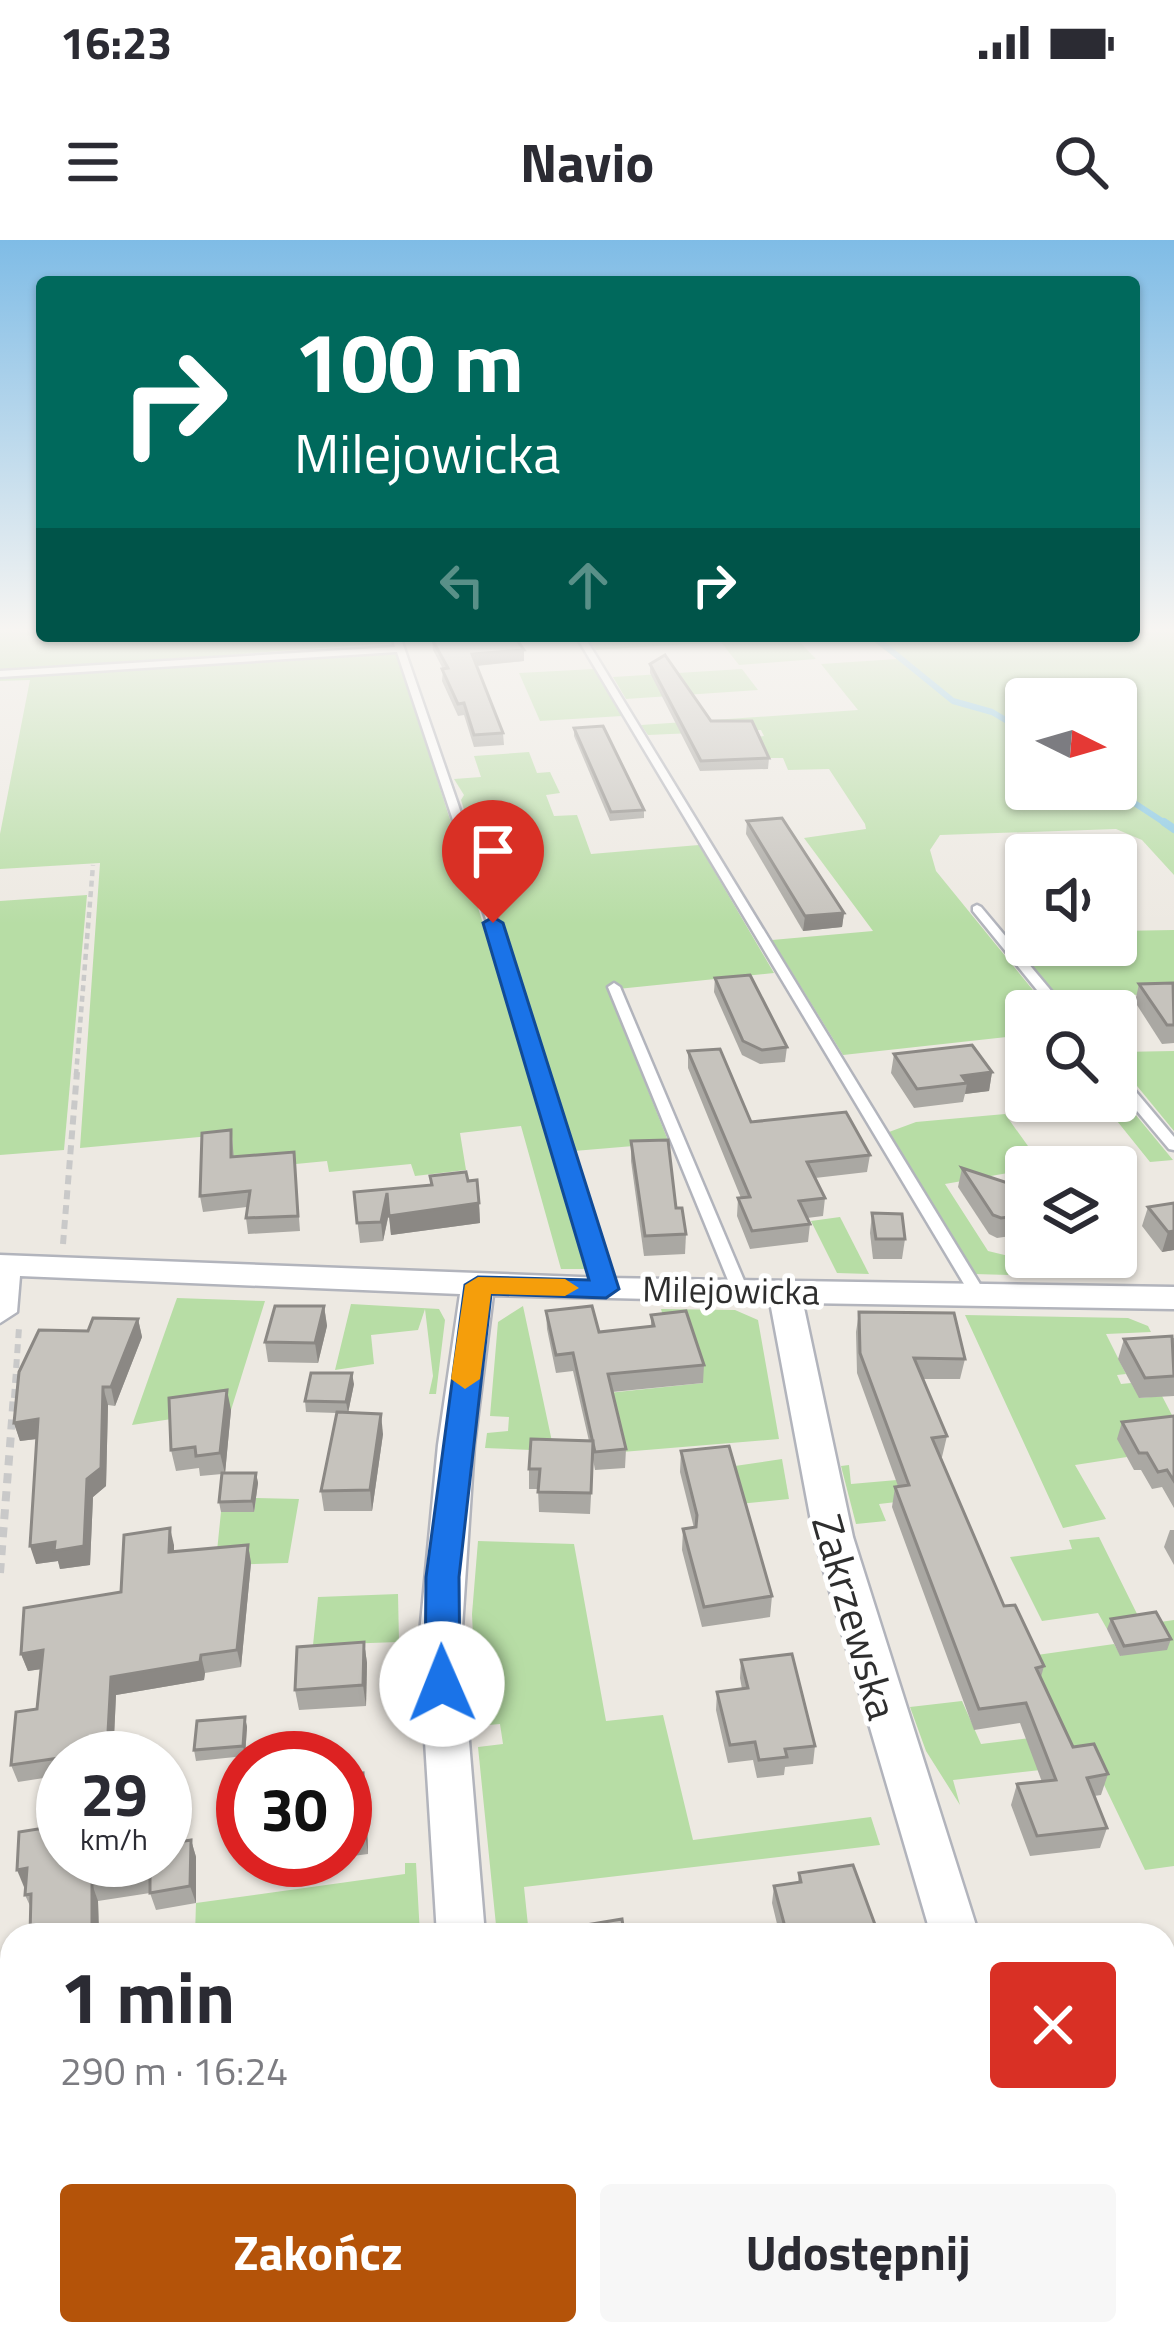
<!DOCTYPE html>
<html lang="pl">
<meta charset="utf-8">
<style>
:root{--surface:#fff;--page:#f7f7f7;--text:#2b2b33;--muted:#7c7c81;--accent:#b45309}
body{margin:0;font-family:"Titillium Web",sans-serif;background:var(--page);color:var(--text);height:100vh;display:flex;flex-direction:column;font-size:45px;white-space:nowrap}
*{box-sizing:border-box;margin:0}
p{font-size:39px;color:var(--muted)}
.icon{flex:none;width:66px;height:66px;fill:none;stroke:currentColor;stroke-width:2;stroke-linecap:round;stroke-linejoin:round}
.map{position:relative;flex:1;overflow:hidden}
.side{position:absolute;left:0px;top:1683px;width:1176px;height:423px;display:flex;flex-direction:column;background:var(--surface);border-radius:36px 36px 0 0;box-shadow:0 3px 9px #0004}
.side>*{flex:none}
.top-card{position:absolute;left:36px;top:36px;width:1104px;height:366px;border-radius:12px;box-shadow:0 3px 9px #0004;background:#00695c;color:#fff;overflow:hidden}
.needle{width:78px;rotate:95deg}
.buttons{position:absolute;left:1005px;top:438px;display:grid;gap:24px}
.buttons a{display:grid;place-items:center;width:132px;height:132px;border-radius:12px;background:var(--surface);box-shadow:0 3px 9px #0004;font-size:60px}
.speed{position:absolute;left:36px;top:1491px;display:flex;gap:24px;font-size:60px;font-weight:700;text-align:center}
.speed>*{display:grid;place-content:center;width:156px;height:156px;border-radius:50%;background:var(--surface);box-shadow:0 3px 9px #0004;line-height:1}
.speed small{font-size:30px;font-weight:400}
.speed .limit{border:18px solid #d22;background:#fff;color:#111}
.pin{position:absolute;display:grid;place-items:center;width:102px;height:102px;color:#fff;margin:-123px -51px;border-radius:50% 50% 50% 0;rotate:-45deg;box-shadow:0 0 12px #0007}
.pin .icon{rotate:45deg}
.me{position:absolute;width:132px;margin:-66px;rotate:359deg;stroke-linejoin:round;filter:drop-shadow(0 0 9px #0008)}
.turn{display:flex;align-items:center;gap:42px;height:252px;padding:0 60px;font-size:54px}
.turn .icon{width:156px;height:156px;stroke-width:2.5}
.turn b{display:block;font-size:84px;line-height:102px}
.lanes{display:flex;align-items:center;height:114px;padding:0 60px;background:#0003;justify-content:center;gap:60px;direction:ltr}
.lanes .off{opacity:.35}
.round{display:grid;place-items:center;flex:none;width:126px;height:126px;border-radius:12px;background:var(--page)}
.headline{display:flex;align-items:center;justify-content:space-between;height:204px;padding:0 60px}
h1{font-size:72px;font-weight:700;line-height:90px}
.button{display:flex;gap:24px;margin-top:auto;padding:24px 60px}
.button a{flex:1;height:138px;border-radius:12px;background:var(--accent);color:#fff;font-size:48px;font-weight:700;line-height:138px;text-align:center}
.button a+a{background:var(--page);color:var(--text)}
.status{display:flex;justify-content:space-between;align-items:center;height:84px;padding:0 60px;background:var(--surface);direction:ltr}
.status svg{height:33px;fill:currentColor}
header{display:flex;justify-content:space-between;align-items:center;height:156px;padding:0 60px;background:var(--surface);font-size:54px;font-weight:700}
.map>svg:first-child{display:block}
.green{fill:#b7dda5;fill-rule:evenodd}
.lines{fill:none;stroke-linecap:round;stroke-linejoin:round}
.stream-far1{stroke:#82c7e3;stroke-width:6}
.stream{stroke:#82c7e3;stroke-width:8}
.lane-casing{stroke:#b2b4bc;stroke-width:5}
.street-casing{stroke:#b2b4bc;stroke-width:5}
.path-far3{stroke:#c9c9c9;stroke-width:4.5;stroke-dasharray:6 4.5;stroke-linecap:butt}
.path-far2{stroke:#c9c9c9;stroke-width:6;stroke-dasharray:9 6;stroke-linecap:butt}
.path-far1{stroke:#c9c9c9;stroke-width:8;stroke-dasharray:10 8;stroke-linecap:butt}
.path{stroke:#c9c9c9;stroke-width:9;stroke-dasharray:14 9;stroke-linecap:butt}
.lane{fill:#fff;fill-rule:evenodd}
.street{fill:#fff;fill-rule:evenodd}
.wall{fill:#aaa8a3}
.shaded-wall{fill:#8b8884}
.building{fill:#c6c3bd;stroke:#8b8884;stroke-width:3}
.route{fill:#1a73e8;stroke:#114b97;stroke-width:3}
.slow{fill:#f59e0b}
.labels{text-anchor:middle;stroke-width:10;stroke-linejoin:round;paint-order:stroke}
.street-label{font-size:36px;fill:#2e2e2e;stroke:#fff}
.near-street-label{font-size:42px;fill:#2e2e2e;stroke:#fff}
</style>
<div class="status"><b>16:23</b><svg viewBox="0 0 49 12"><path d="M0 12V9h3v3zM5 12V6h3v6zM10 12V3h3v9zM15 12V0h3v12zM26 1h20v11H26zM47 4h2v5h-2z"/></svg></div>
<header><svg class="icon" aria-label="menu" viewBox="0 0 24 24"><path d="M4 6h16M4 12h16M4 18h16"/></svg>Navio<svg class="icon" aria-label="search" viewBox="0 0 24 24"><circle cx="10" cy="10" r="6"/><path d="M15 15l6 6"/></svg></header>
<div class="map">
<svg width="1174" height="2104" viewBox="0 0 1174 2104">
<rect width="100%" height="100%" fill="#ede9e2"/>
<g class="green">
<path d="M0,389h42v7h346l2,7 -390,29z"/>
<path d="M1134,389h40v246l-32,-35 -26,-11 -176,6 -10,15 6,21 114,140h-24v24l-183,20 -71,-115 101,-9 -69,-93 62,-9 -1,-5 -36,-55 -41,1 -5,-12h-19l-7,-21 7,-1 -3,-6 -113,5 -7,-10 217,-15 -37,-46 76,-5 -31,-23h268zM1026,459h90v90h-90z"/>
<path d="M587,396h207l22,23 -77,6 -18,-23 -125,8z"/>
<path d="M389,412l9,4 158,497 29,116h-24l-40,-143 -61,7 6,37 -51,6 -4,-12 -82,8 -2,-11 -93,9 -2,-36 -152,14 20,-285 -100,6v-35l30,-154 -30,1v-6z"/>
<path d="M594,429l28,47 -82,5 -21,-48z"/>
<path d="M742,429l16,21 -132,9 -13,-22z"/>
<path d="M529,512l8,21 13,-1 10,21 -14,2 8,21 23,-1 14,39 108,-9 75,128 -166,17 61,153 -95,8 -113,-351 3,-5 -10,-16 27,-2 -7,-21z"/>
<path d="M87,655l-23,255 -64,5v-254z"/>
<path d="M1013,690l13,3v12h90v-14l58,-1v64l-100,2 10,15h-16l-64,-74z"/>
<path d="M1174,811v80l-55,-67v-12z"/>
<path d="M1116,851l57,69 -23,2 -49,-61h15z"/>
<path d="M1005,874l38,53 -98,17 43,67 53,13 7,12 -74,-2 -85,-142 27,-10z"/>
<path d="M840,977l29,57 -32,-1 -26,-52z"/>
<path d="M177,1058l88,3 -34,109 -99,15z"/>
<path d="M351,1064l88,5 6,11 -9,74h-7l4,-18 -8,-67 -7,21 -47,5 3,29 -39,6z"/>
<path d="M523,1066l31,145 -69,-3 2,-15 21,-2 1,-14 -19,-1 8,-94z"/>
<path d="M661,1069l74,1 23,10 21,119 -157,13 -14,-59 95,-10 -36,-52z"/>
<path d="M965,1075l163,3 20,8 3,6 -45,2 20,40 -9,1 4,9 10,-1 9,15 22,-2 12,23 -47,38 -52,8 31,54 -43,9z"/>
<path d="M782,1219l7,40 -50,5 -11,-37z"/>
<path d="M849,1225l2,19 46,-4 8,21 -26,3 7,17 -30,3 -15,-58z"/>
<path d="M256,1258l43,1 -11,64 -67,2 -5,-4 5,-49h33z"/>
<path d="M1099,1297l43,87 -35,5 -9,-16 -56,8 -32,-64 62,-8 -3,-9z"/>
<path d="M478,1301l96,3 32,177 57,-6 30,125 178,-23 9,28 -356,42 5,48h-32l-19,-188 25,-3 -3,-20 -23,2 -5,-112z"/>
<path d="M398,1354l1,48 -86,3 5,-48z"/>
<path d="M1174,1380v246l-29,4 -51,-106 -141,16 7,25 -34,-54 -16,-44 52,-6 19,43 82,-10 -33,-78 84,-12 7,12 32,-33z"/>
<path d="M405,1623h11l4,72h-225l1,-32 209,-29z"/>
</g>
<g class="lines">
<g class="stream-far1">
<path d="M873,396l80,65 39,11 34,20"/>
<path d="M1113,549l55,36"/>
</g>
<path class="stream" d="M1164,582l10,7"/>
<g class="lane-casing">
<g id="lane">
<path d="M392,396h8l114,331 100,322 -2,4h-12l-2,-4 -96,-322 -105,-315 -397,25v-6l395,-24z"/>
<path d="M576,396h8l402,658 -2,4 -6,1 -8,-5z"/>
<path d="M977,665l4,2 87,104h-14l-81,-100v-4z"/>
<path d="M614,743l6,4 128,303 -2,4 -6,1 -8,-5 -124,-303z"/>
<path d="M1116,833l5,1 53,63v13l-5,-1 -53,-63z"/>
</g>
</g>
<g class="street-casing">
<g id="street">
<path d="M0,1015l606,23 568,9v22l-371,-6 50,234 126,398h-48l-117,-398 -44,-235 -277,-7 -19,150 -13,199 24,291h-48l-18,-291 19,-199 22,-151 -440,-18 -3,36 -17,11z"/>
<path d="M465,2094h58l1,10h-58z"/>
<path d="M1057,2094h58l3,10h-58z"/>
</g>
</g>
<path class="path-far3" d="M76,835l17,-210"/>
<g class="path-far2">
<path d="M63,1004l14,-172"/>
<path d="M14,1158l5,-70"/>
</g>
<path class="path-far1" d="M0,1333l14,-178"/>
<path class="path" d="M439,2094l1,10"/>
<use href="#lane" class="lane"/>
<use href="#street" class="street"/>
</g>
<g class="wall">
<path d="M437,396h77l10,25 -47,5 26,67 1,12 -30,2 -10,-32 -6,1 -16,-35 1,-12 -10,-19 -1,-11 6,-1z"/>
<path d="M650,424l61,57 58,37 -1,11 -68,2 -50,-98z"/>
<path d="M574,488l70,82v8l-34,3 -36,-85z"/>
<path d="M747,581l97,92 -2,14 -39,4 -57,-97z"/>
<path d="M1022,619h4v28l-7,-11z"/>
<path d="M1116,657l8,11 -4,17h-4z"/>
<path d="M715,738l72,69 -2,15 -25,2 -18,-9 -28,-63z"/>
<path d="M1139,744h35v59l-12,1 -27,-42z"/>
<path d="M688,811l63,71 119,33 -3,17 -52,6 10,20 -2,18 -16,2 3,6 -2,18 -58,7 -13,-33 1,-18h3l-53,-130z"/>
<path d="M894,814l98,18 -3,19 -24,3 -2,8 -49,6 -23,-35z"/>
<path d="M231,890l3,27 60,-5 6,79 -52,3 -2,-16 1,-11 -44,5 -3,-16z"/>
<path d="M631,901l45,67 10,26 -1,20 -41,2 -13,-95z"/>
<path d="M962,928l64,21v45l-29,4 -8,-4 -31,-47z"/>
<path d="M430,936l38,5 11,22 1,20 -89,12 -2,-21 -6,27 -23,2 -6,-51 76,-7z"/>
<path d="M1174,963v47l-12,2 -20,-26 6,-19z"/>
<path d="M872,973l33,26 -3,20h-29l-3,-26z"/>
<path d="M324,1066l3,20 -9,37 -50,-1 -3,-20z"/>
<path d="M546,1071l53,21 52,-6v-11l53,50 -1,18 -91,9 14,57 -1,19 -30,2 -2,-11 -3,55 -51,-2 -1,-23h-9v-20l60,-28 -16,-70 -17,2 -9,-44z"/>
<path d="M859,1072l106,47 -5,20h-37l24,57 -5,21h-2l64,149 40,60 -3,11 32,70 35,27 -7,21 -7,1 13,32 -7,20 -70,8 -19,-51 6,-21 25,-2 -22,-59 -46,7 -82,-223 3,-20 3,-1 -41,-113 -1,-41z"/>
<path d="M138,1079l4,18 -27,69 -7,-1 -2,81 -13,11 -3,68 -30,4 -2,-8 -22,3 1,-125 -17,2 -6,-18z"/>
<path d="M1174,1098v58l-35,2 -21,-39 6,-20z"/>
<path d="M354,1144l-6,29 35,21 -11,77h-48l-3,-20 16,-78 -31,-1 -1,-11z"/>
<path d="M231,1170l-6,63h31l2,10 -4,29h-33l-2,-10 3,-28 -22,2 -1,-8 -23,3 -5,-21z"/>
<path d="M1174,1176v92l-12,-21 -10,2 -11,-19h-7l-17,-31 5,-17z"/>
<path d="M681,1211l91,145 -2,21 -68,10 -20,-77 1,-21 11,-1 -14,-56z"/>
<path d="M1170,1290h4v35l-10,-18z"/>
<path d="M174,1305v6l74,-6 3,18 -10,104 -36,6 -1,7 -88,15 -3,63h-50v17l-45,7 -7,-17 26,-56 4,-40 -13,2 -7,-17 100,-62z"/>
<path d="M1111,1379l60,20 -4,11 -47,6 -13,-27z"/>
<path d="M364,1402l3,21 -1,43 -67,4 -4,-20z"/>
<path d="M741,1420l74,86 -2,18 -28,3 -1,8 -27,3 -4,-18 -25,3 -12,-53 1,-18 25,-3 -2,-11z"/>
<path d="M245,1477l2,10 -2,29 -49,5 -2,-11z"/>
<path d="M345,1536l21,18 2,60 -23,3z"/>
<path d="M191,1600l5,17v46l-40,7 -6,-17 -52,8 1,34h-69l1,-27 -6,-13 -1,-8 39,-27z"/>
<path d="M293,1620h31l-30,4z"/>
<path d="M799,1633l78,57 -1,5h-149l51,-7 -6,-25 2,-17 24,-3z"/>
<path d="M1174,1759v148h-3l-7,-16v-131z"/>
<path d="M896,2094h90l-5,10h-83z"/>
</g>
<g class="shaded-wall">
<path d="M524,410v11l-51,5 -1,-12z"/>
<path d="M844,673l-2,14 -39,4 2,-15z"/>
<path d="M992,832l-3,19 -24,3 2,-11 -5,-7z"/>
<path d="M387,953l2,19 -6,29 -2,-19z"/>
<path d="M479,963l1,20 -89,12 -2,-19z"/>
<path d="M1174,991v19l-12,2 6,-20z"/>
<path d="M324,1066l3,20 -9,37 -3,-20z"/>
<path d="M138,1079l4,18 -27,69 -4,-19z"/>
<path d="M352,1133l2,11 -6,29 -2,-11z"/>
<path d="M103,1147l5,18 -2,81 -13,11 -3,68 -30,4 -2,-8 -22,3 -6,-18 25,-4 32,-63z"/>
<path d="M227,1150l4,20 -6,64 -5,-21z"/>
<path d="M381,1174l2,20 -11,77 -2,-21z"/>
<path d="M38,1179l6,19 -24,3 -6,-18z"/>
<path d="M256,1233l2,10 -4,29 -2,-11z"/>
<path d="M170,1288l4,17v24l-5,-17z"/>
<path d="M248,1305l3,18 -10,104 -4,-17z"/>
<path d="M364,1402l3,21 -1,43 -3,-21z"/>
<path d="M43,1410l6,18 -21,3 -7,-17z"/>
<path d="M201,1415l4,18 -1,7 -88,15 -3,63h-4l-2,-7 4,-74z"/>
<path d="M245,1477l2,10 -2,29 -2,-10z"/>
<path d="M363,1533l3,21 2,60 -3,-21z"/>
<path d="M191,1600l5,17v46l-6,-17z"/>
<path d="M27,1628l7,17 -10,2 -7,-17z"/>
<path d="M92,1644l6,17 1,34h-7z"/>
<rect x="163" y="2094" width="6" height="10"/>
</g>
<g class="building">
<path d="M441,396h73l10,14 -52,4 31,79 -29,2 -10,-32 -6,1 -16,-35 6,-1 -16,-29 10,-1z"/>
<path d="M665,415l46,66h41l17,37 -68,3 -51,-97z"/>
<path d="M603,486l41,84 -33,2 -37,-84z"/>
<path d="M782,578l62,95 -39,3 -58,-95z"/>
<path d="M1078,605l7,10h-41l-5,-9z"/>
<path d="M1116,657l8,11h-8z"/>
<path d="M750,735l37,72 -25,3 -19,-9 -28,-63z"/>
<path d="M1173,743l1,42h-7l-28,-41z"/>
<path d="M972,805l20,27 -30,4 5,7 -50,6 -23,-35z"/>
<path d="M720,809l31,73 95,-10 24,43 -63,7 18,36 -26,3 11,23 -58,7 -14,-33 12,-1 -62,-146z"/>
<path d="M231,890v27l63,-5 4,64 -52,2 4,-27 -50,5 2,-63z"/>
<path d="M668,900l8,68h6l4,26 -41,2 -14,-95z"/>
<path d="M962,928l64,21v26l-25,3 -8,-3z"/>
<path d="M466,932l2,9 9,-1 2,23 -90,13 -2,-23 -6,29 -24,1 -3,-31 78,-7 -2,-9z"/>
<path d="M1174,963v28l-6,1 -20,-25z"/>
<path d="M872,973l30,1 3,25h-29z"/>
<path d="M275,1066h49l-9,37 -50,-1z"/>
<path d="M592,1066l7,26 55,-6 -3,-11 35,-4 18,54 -96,9 18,75 -31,3 -22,-99 -17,2 -10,-44z"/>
<path d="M859,1072l95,1 11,46 -51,-1 33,78 -15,2 72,168 11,-1 29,61 -8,2 37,79 21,-3 14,30 -21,4 20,50 -70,8 -20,-52 39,-4 -30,-77 -47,6 -84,-222 14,-2 -49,-132z"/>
<path d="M93,1078l45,1 -27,68h-8l-2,81 -14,11 -3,67 -30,5 1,-9 -25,4 8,-127 -24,4 5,-51 20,-42 49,1z"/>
<path d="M1172,1096l2,40 -29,2 -21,-39z"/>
<path d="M311,1133h41l-6,29 -41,-1z"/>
<path d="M227,1150l-7,63 -24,3 -1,-9 -24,3 -2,-52z"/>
<path d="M337,1172l44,2 -11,76 -49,1z"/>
<path d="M1174,1176v65l-7,-11 -9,2 -11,-19h-8l-17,-31z"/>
<path d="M531,1199l62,2 -2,52 -53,-1 2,-23h-11z"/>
<path d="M729,1206l43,150 -68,11 -21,-78 13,-2 1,-12 -16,-64z"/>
<path d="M222,1233h34l-4,28 -33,1z"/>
<path d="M170,1288l-1,24 79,-7 -11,105 -36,5 -1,7 -89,15 -4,74 -96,14 5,-53 21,-3 6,-59 -22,4 3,-46 97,-16 3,-57z"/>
<path d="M1156,1372l15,27 -47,7 -13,-27z"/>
<path d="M364,1402l-1,43 -68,5 2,-43z"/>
<path d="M792,1414l23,92 -30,3 2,8 -28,3 -4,-18 -25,3 -13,-53 31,-4 -7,-28z"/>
<path d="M245,1477l-2,29 -49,4 3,-29z"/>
<path d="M363,1533l2,60 -20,3v-60z"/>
<path d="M63,1585v35h102v-16l26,-4 -1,46 -40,7v-18l-58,9v51h-62l1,-41 -6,1 2,-27 -10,2 2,-38z"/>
<path d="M853,1625l24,65 -8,1 1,4h-142v-2l57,-6 -11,-41 27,-4 -2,-9z"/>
<path d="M622,1679l2,14 28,-3 1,5h-77l-2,-8z"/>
<path d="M1174,1759v114l-6,-15h-4v-98z"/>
<path d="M12,1834v82l-5,1 1,-82z"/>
<path d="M50,2094h113v10h-114z"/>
<path d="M626,2094h102l2,10h-103z"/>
<path d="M906,2094h66l-61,10h-3z"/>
</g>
<linearGradient id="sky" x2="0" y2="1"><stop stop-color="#7fbce6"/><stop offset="0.57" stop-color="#f7f5f2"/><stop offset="1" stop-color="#f7f5f2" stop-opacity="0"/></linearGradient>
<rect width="1174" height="684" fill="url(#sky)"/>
<path class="route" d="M493,677l10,6 116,366 -13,9 -115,-4 -32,283 1,107 -5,11 -13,4 -12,-4 -5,-11 1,-107 39,-292 13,-8 111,3 -106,-357z"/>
<path class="slow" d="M478,1037l87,2 14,9 -14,8 -74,-2 -11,85 -15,10 -14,-10 14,-94z"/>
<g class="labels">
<g class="street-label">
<text transform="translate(731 1050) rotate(1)" y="13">Milejowicka</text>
</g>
<g class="near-street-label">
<text transform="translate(855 1377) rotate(74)" y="15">Zakrzewska</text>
</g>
</g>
</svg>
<div class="buttons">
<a><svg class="needle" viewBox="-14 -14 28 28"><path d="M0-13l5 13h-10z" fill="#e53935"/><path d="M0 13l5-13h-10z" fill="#7c7c81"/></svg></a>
<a><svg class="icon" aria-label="sound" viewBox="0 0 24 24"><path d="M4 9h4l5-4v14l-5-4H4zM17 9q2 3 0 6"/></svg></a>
<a><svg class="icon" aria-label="search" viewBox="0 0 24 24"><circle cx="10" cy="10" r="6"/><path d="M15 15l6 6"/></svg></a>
<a><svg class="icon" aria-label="layers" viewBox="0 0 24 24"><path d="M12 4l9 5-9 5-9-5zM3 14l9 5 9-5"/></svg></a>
</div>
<div class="speed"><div>29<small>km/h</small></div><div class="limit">30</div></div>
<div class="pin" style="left:493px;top:683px;background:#d93025"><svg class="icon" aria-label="arrive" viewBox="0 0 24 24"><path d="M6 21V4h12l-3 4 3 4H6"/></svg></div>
<svg class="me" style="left:442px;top:1444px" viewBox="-20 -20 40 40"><circle r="19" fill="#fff"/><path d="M0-13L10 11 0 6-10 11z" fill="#1a73e8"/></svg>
<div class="top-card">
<div class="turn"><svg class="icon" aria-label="right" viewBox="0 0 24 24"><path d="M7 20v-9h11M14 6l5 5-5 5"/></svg><div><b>100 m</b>Milejowicka</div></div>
<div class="lanes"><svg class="icon off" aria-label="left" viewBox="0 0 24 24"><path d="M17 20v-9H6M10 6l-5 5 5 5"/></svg><svg class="icon off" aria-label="ahead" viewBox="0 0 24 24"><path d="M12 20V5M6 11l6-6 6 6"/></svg><svg class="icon" aria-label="right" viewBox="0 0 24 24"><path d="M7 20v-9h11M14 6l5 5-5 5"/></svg></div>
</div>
<section class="side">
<div class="headline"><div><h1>1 min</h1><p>290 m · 16:24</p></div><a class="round" style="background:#d93025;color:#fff"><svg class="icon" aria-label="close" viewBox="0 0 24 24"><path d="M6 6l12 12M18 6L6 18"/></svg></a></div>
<div class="button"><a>Zakończ</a><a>Udostępnij</a></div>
</section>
</div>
